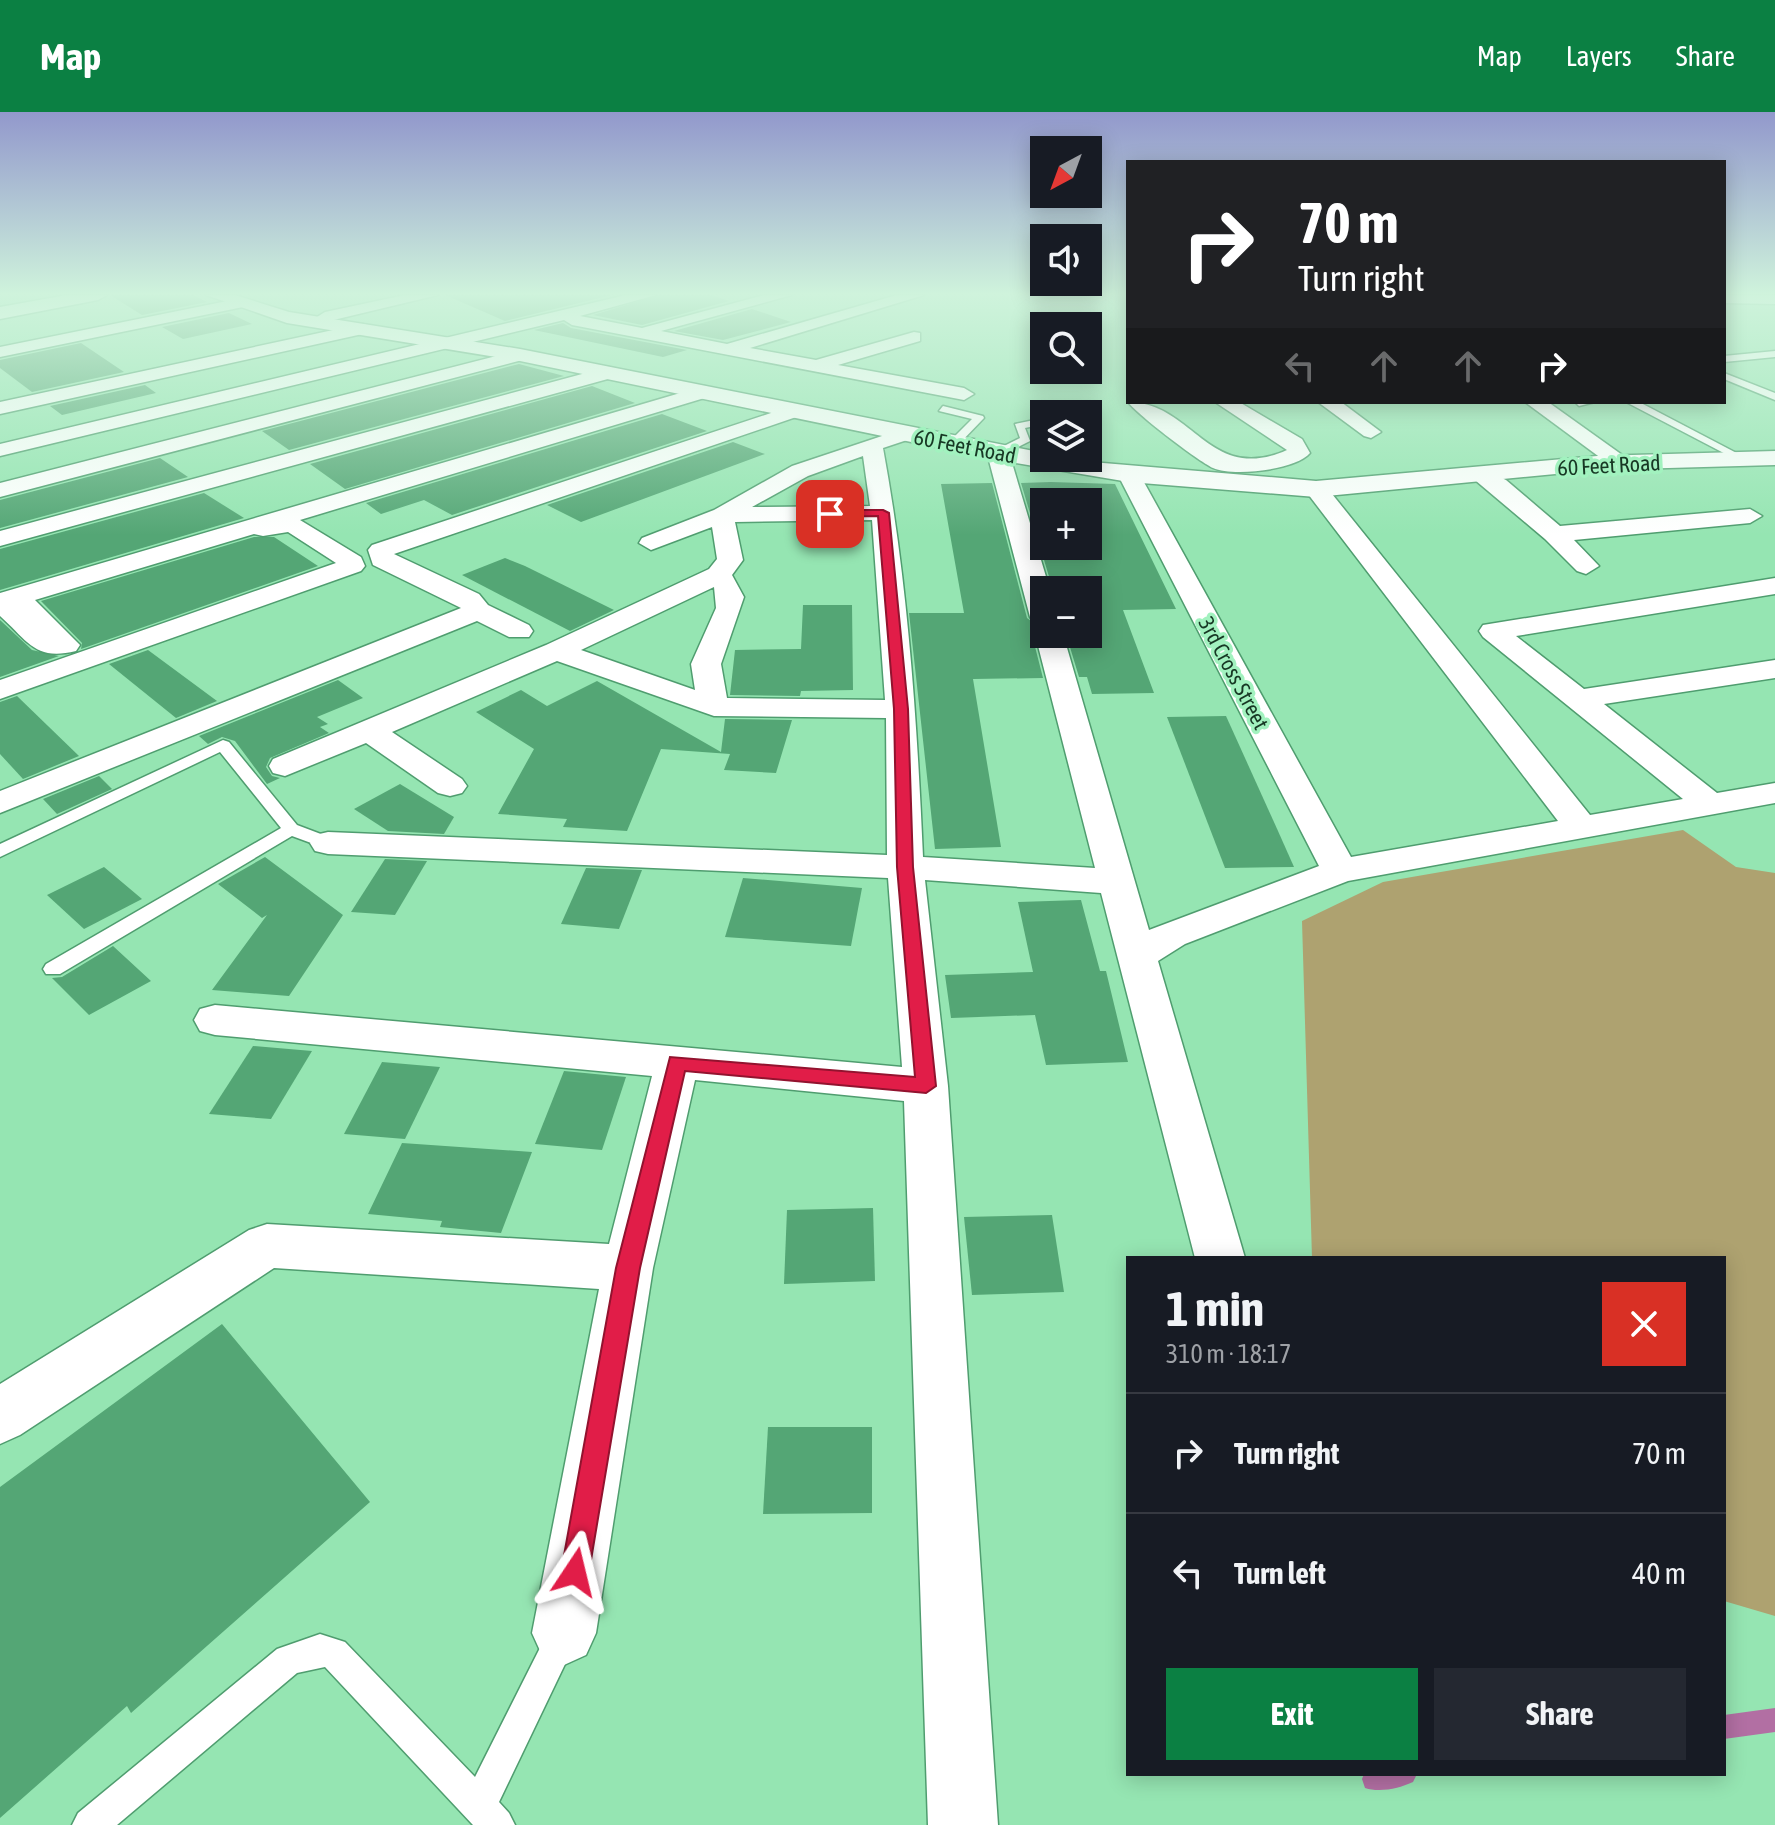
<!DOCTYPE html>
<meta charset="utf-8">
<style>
:root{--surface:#171b24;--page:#242831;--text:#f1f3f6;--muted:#9ea1a6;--line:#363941;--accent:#0b8043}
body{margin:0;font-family:"Asap Condensed",sans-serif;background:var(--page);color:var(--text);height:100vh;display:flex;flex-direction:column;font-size:30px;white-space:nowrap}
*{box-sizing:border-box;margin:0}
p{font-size:26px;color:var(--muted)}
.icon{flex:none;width:44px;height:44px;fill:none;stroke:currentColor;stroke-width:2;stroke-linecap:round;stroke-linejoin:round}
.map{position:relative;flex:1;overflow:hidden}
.sheet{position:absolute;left:1126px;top:1144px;width:600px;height:520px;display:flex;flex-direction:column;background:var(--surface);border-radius:0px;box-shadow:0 4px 20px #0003}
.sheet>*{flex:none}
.guide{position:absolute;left:1126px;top:48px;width:600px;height:244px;border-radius:0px;box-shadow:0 4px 20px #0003;background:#202124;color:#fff;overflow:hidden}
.needle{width:52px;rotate:221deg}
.controls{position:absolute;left:1030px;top:24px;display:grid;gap:16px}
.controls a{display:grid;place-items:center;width:72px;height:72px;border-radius:0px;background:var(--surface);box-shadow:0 4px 20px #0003;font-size:40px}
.pin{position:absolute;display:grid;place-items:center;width:68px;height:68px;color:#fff;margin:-34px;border-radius:16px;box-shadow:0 4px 12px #0006}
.me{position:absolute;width:88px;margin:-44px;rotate:10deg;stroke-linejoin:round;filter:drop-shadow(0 0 6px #0008)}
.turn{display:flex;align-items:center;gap:28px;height:168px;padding:0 40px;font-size:36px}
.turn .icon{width:104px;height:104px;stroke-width:2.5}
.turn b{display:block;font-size:56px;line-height:68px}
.lanes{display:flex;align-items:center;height:76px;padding:0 40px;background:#0003;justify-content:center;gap:40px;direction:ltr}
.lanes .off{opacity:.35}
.round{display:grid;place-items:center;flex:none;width:84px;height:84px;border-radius:0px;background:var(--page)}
.summary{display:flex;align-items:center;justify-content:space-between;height:136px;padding:0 40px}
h1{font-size:48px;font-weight:700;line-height:60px}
.primary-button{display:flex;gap:16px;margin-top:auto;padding:16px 40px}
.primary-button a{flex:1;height:92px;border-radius:0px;background:var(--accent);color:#fff;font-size:32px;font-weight:700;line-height:92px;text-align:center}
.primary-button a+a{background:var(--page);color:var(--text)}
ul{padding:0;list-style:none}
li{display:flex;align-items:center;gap:24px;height:120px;padding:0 40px;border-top:2px solid var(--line)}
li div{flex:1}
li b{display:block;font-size:30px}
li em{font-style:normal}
header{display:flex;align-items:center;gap:48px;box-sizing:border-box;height:112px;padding:0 40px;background:var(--accent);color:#fff}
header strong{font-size:38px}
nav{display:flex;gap:44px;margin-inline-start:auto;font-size:28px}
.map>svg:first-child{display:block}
.green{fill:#aea270}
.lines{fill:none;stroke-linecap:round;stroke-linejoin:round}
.stream{fill:#b26fa3;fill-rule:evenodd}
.building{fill:#54a675;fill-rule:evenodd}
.service-casing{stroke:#4f9d6f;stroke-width:3}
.minor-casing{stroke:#4f9d6f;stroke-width:3}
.tertiary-casing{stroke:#4f9d6f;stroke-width:3}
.service{fill:#fff;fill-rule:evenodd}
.minor{fill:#fff;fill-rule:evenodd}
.tertiary{fill:#fff;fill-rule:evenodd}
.route{fill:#e11d48;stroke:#92132f;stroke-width:2}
.labels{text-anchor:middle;stroke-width:7;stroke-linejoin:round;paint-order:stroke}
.far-street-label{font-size:22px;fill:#173824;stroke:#a2f2bf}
</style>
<header>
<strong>Map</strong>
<nav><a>Map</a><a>Layers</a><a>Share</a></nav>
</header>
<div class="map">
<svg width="1775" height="1713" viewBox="0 0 1775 1713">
<rect width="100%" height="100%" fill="#95e5b2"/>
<path class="green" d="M1683,718l53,37 39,6v743l-51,-15v-343h-412l-10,-337 81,-39z"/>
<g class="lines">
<g class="stream">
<path d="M1775,1596v24l-51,7v-24z"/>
<path d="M1364,1662h53l-4,8c-13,6 -33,11 -48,6l-3,-9z"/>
</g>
</g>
<g class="building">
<path d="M110,183h83l14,7 -65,13z"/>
<path d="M445,183h167l-107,26z"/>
<path d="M659,183h52l18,6 -87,24 -49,-10z"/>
<path d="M752,197l39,13 -68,18 -49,-9z"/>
<path d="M229,201l23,11 -69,15 -21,-12z"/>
<path d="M563,211l8,5 116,22 -24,7 -129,-27z"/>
<path d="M81,231l43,29 -92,20 -32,-24v-8z"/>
<path d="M519,252l45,12 -275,74 -27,-19z"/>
<path d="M145,273l11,8 -94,22 -12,-9z"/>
<path d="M592,274l43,17 -290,86 -35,-25z"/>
<path d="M662,302l45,17 -255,84 -28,-15 -43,14 -15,-11z"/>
<path d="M733,330l32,12 -184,68 -34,-17z"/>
<path d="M160,346l28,19 -188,51v-28z"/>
<path d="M1051,370l64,2 61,125 -53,1 31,83 -62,1 -5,-17h-8l-13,-43h22v-44h-35l-32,-107zM1044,390h44v44h-44z"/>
<path d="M992,371l35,135 12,9 -7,8 11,43 -70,1 28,168 -66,2 -26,-236h55l-23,-129z"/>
<path d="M204,381l40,25 -244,72v-41z"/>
<path d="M806,382l46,1 -2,8 -45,1z"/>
<path d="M845,411l-3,12 -37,1v-12z"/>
<path d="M254,425h20l44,29 -237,83 1,-6 -41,-42z"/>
<path d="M505,446l20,8 89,44 -44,21 -108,-56z"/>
<path d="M803,493h49l1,85 -52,1 -1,5 -70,-1 5,-45 66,-1z"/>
<path d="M0,508l32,30 27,6 -59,21z"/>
<path d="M148,538l69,51 -41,17 -67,-54z"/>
<path d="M338,568l25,18 -46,19 11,7 -8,3 9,6 -59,25 -4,9 6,9 8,2 -13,6 -32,-43 -13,-4 -14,7 -9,-8z"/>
<path d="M597,569l124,71 4,-33 67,1 -16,53 -52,-3 6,-16 -69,-5 -34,82 -64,-4 4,-8 -69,-5 36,-65 -58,-37 45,-22 26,16z"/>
<path d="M17,584l62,60 -56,23 -23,-25v-52z"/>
<path d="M1226,604l52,115 16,36 -69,1 -58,-151z"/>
<path d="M99,664l13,13 -55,25 -14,-15z"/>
<path d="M400,672l54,33 -10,17 -56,-3 -34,-22z"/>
<path d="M265,745l78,58 -54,81 -77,-6 55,-75 -5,3 -44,-34z"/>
<path d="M385,747l42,2 -32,54 -44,-3z"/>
<path d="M104,755l38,32 -58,30 -37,-34z"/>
<path d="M586,756l56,2 -23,59 -58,-5z"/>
<path d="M743,766l119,10 -11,58 -126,-9z"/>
<path d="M1081,788l19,71h6l22,91 -82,3 -11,-50 -84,3 -6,-43 88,-3 -15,-70z"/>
<path d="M113,834l38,35 -62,34 -37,-37 10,-1z"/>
<path d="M253,934l59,5 -41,68 -62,-5z"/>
<path d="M382,950l58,5 -35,72 -61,-5z"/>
<path d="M564,959l62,6 -24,73 -67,-6z"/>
<path d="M402,1031l130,9 -31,81 -61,-6 2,-6 -74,-7z"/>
<path d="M873,1096l2,73 -91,3 3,-74z"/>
<path d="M1052,1103l12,77 -92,3 -8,-78z"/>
<path d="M222,1212l148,178 -239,211 -4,-7 -127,112v-331z"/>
<path d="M768,1315h104v86l-109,1z"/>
</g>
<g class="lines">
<g class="service-casing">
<g id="service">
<path d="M1775,239v6l-51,5v-6z"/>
<path d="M1724,261l51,20v7l-51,-21z"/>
<path d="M1575,290h20l-16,4z"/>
<path d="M1626,290h13l109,57 -9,2z"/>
<path d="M943,294l40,10 1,2 -27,28h-8v-4l23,-23 -33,-8z"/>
<path d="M1044,306v6l-19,4 5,13 -28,14h-8v-4l26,-13 -5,-14z"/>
<path d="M223,628l6,2 68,83 37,14 3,4 -3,4h-12l-30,-11 -232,138h-14l-3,-5 3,-5 235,-136 -61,-76 -220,105v-13z"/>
<path d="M562,1509l11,5 5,11 -79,165 10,11 6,12h-42l-148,-158 -28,6 -180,152h-45l6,-12 199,-164 43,-15 25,8 130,135 76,-151z"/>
</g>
</g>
<g class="minor-casing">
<g id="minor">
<path d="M405,183h33l-113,27 -8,-5 8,-5z"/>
<path d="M626,183h30l-76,21 62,12 122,-33h28l-131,36 66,13 170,-49h27l-174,53 66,12 98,-28 6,1v8l-82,24 126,23 10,6 -10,6 -392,-75 -8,-5 -564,136v-12z"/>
<path d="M237,187l6,2v6l-243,50v-10z"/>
<path d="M361,212l6,1v8l-367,81v-12z"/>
<path d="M520,238l9,5 -3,4 -526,138v-14z"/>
<path d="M608,255l7,2v8l-615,169v-15z"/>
<path d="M704,274l7,2 3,4 -3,4 -411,124 61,37 4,9 -4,5 -361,128v-19l336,-117 -48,-31 -25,4 -9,-2 -219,66 45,45 -4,6c-41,10 -47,-9 -76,-35v-23z"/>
<path d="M1128,290c65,0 81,83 159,48l-72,-48h24l63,37 8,14c-14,17 -77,24 -97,15 -16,-8 -74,-52 -85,-66z"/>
<path d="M1318,290h23l40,30 -10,6 -7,-2z"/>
<path d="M1525,290h23l84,60 -11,7 -8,-2z"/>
<path d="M795,293l10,6 -3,4 -408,139 85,40 9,11 41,20 4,6 -4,6h-20l-32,-16 -477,192v-22l461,-183 -88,-43 -5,-15 4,-5z"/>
<path d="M906,316l7,2 4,4 -4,4 -30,10c25,135 34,272 40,409l172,11 -60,-234 9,-7v7h19l86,296 170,-64 -201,-391 3,-5h16l3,5 211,382 207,-36 -250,-327 -4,-5 4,-5h16l266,331 93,-16 -200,-162 -4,-6 4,-6 292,-47v16l-259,42 68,53 191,-29v18l-171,26 113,89 58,-10v20l-427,78 -163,63 -27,17 87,297h-50l-94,-365 -176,-13 23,206 50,739h-70l-24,-724 -209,-21 -42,188 -57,365 -10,22 -22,10 -22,-10 -10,-22 67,-344 -325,-21 -254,167 -20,9v-60l249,-154 18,-6 342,20 43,-168 -437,-41 -15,-4 -6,-11 6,-11 15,-4 687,62 -14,-189 -560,-24 -13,-3 -5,-8 5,-8 13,-3 559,23 -1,-137 -172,-2 -157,-55 -165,71 70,47 5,7 -5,7 -12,3 -12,-3 -72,-50 -81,33 -12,-3 -4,-7 4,-7 273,-114 163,-76 8,-10 -5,-32 -61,23 -12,-7 3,-5 72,-28 78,-44zM863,344l7,50 -118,1 56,-31zM872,408l13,180 -158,-2 -6,-34 23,-67 -12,-22 11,-15 -8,-38zM714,475l2,21 -25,56 4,26 -114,-40z"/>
<path d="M998,334l11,7 41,137h-6v35l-10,-2 -4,-6 -43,-164z"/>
<path d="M1480,356l26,12 54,46 190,-17 12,7 -12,7 -176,17 25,26 -13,8 -9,-3 -32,-32 -76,-64 3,-5z"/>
</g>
</g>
<g class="tertiary-casing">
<g id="tertiary">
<path d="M67,183h40l-9,5 -98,19v-12z"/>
<path d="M206,183h29l54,17 231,37 524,104v5l272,23 281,-25 178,-5v14l-178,5 -281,27 -187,-15 -131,-22 -478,-99 -233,-38z"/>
<path d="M1724,183h51v9l-51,-1z"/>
</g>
</g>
<use href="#service" class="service"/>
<use href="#minor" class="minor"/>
<use href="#tertiary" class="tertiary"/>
</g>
<linearGradient id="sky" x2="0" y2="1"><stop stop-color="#9298cc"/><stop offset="0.43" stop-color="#cff3dc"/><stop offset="1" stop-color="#cff3dc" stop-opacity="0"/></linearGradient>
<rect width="1775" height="423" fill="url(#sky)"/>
<path class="route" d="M883,398l6,3 19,196 5,158 23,219 -10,7 -241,-22 -45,197 -51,304 -5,10 -9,4 -10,-4 -4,-10 55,-304 54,-211 245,20 -18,-210 -3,-158 -16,-193 -48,1 -6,-3 6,-4z"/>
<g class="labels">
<g class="far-street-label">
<text transform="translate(965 334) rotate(11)" y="8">60 Feet Road</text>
<text transform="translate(1609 353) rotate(-3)" y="8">60 Feet Road</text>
<text transform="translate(1234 561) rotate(62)" y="8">3rd Cross Street</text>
</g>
</g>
</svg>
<div class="controls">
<a><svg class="needle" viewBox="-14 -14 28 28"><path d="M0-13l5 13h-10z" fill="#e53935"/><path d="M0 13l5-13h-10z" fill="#9ea1a6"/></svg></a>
<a><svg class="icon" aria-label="sound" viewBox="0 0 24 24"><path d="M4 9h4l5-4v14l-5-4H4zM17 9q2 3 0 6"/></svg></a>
<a><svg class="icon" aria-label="search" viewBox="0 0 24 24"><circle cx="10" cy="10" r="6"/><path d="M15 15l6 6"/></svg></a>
<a><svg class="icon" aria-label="layers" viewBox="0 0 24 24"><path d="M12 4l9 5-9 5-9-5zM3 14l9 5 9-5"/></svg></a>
<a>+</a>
<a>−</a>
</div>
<div class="pin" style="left:830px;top:402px;background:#d93025"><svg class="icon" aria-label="arrive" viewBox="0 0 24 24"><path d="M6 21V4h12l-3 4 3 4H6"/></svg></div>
<svg class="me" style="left:575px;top:1460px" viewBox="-20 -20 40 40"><path d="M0-17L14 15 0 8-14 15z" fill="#e11d48" stroke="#fff" stroke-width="4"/></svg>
<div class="guide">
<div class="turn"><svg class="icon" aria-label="right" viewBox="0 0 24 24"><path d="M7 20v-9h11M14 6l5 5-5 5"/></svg><div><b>70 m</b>Turn right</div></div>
<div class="lanes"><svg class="icon off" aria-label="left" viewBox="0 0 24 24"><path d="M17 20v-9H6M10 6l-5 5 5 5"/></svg><svg class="icon off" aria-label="ahead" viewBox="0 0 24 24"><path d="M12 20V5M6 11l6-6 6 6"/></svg><svg class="icon off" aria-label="ahead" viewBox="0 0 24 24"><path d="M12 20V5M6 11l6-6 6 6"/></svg><svg class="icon" aria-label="right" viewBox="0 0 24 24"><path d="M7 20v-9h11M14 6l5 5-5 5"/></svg></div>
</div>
<section class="sheet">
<div class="summary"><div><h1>1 min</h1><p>310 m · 18:17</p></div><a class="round" style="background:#d93025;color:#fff"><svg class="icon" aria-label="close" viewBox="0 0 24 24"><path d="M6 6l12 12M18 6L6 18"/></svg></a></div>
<ul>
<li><svg class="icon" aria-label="right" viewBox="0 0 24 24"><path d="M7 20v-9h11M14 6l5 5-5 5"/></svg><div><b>Turn right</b></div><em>70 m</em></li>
<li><svg class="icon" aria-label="left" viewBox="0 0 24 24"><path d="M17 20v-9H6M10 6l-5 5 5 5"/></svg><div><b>Turn left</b></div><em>40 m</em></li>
</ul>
<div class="primary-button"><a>Exit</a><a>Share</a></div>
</section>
</div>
